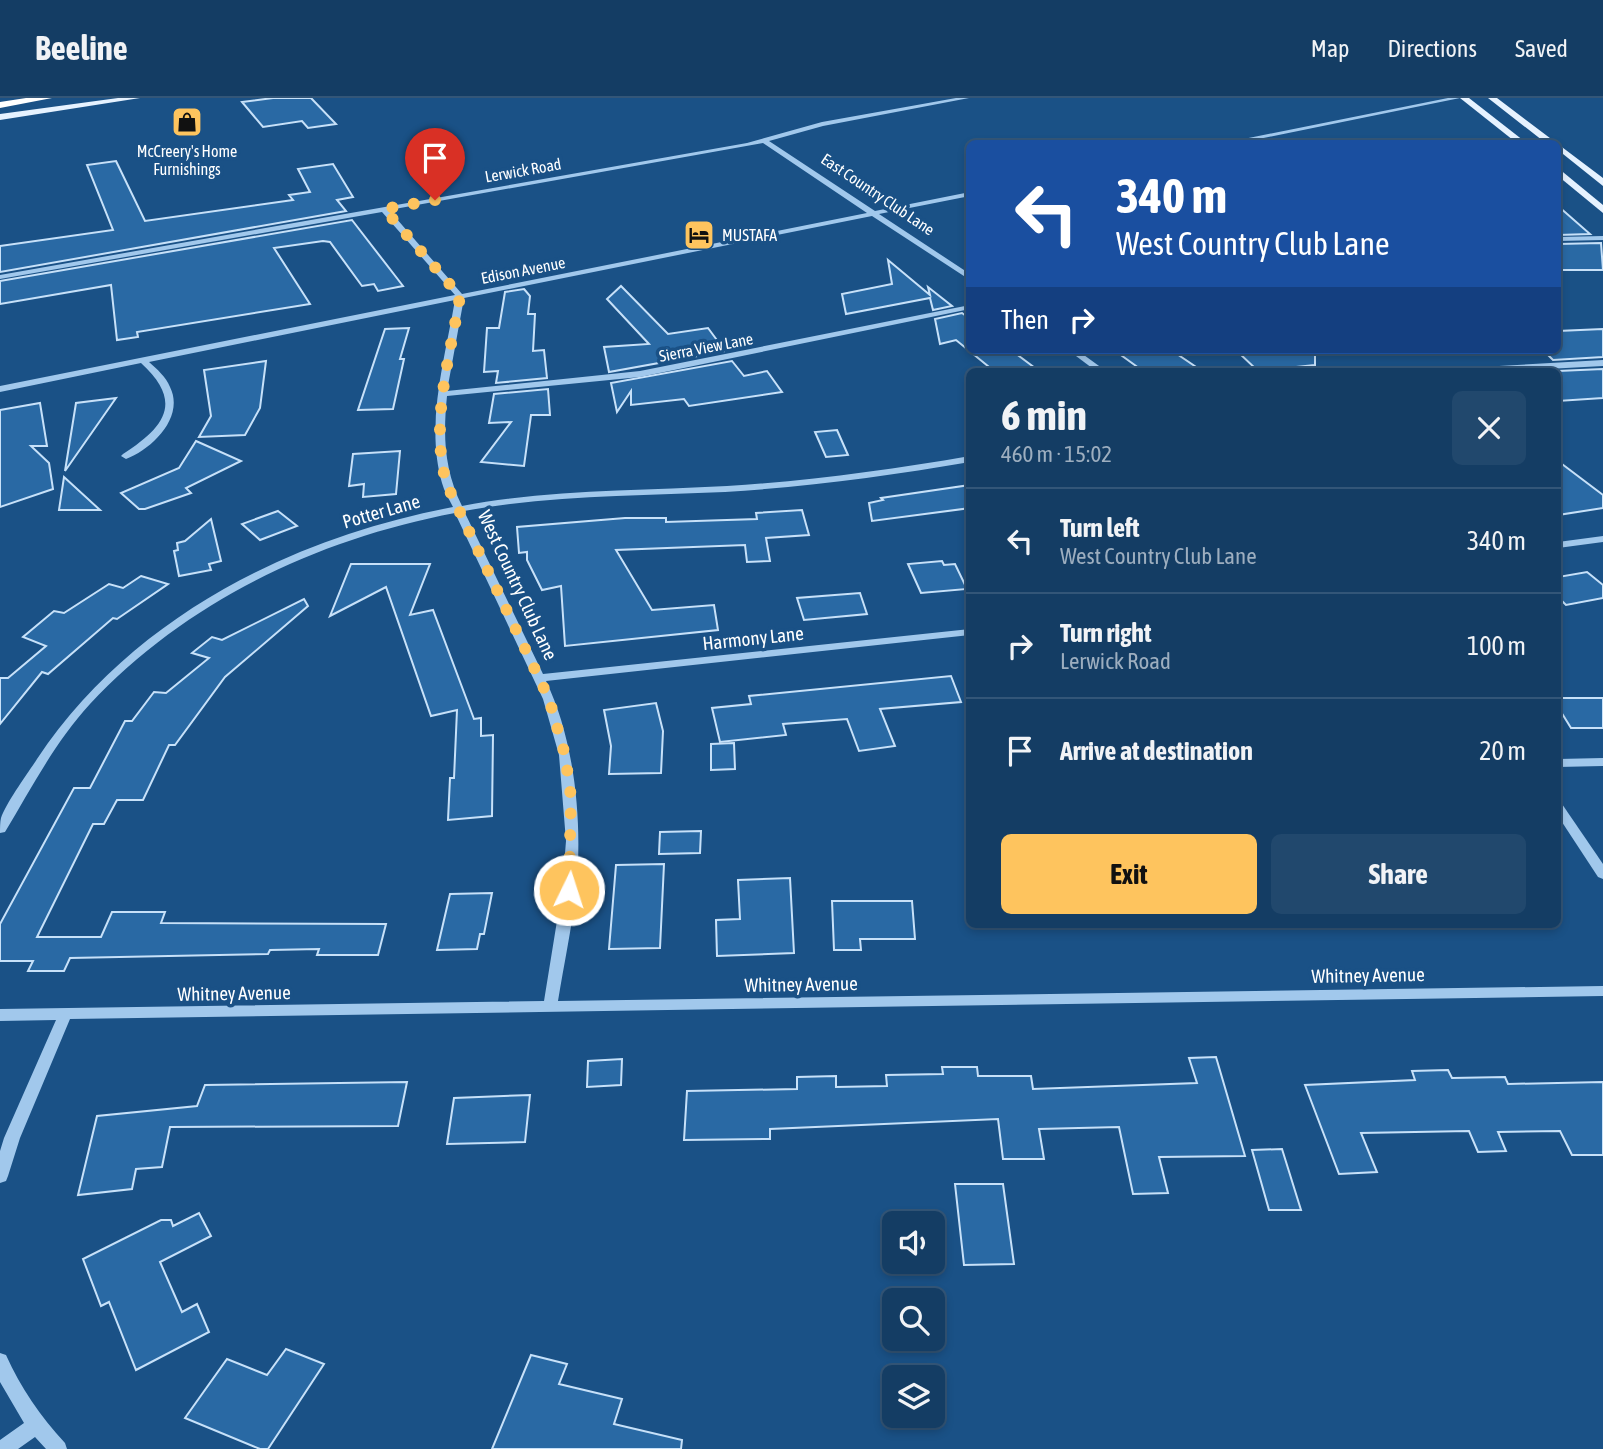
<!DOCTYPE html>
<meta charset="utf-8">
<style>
:root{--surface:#143d64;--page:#21486d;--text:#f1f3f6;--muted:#9daebf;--line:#335678;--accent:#fec45e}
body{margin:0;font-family:"Asap Condensed",sans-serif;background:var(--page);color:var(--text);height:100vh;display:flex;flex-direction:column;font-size:26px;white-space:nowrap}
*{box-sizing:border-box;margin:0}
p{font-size:23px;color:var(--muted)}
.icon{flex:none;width:38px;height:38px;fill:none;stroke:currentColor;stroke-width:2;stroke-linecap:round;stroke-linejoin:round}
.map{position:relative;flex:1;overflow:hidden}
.side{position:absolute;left:966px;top:270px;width:595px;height:560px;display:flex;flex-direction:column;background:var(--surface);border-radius:10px;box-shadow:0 4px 10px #0003,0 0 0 2px var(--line)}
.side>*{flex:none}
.banner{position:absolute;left:966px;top:42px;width:595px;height:214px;border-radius:10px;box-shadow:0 4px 10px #0003,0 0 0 2px var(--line);background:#1a4fa0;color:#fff;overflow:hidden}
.buttons{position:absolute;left:882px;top:1113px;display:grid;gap:14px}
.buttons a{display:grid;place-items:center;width:63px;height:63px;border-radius:10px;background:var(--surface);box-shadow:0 4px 10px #0003,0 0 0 2px var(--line);font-size:35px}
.pin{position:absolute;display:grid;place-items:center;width:60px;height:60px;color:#fff;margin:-72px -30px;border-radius:50% 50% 50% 0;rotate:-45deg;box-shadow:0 0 7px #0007}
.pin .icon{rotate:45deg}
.me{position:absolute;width:77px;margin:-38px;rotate:4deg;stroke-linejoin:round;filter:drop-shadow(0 0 5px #0008)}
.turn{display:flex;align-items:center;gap:24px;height:147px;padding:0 35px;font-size:32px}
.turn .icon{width:91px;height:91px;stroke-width:2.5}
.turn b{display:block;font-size:49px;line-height:60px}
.then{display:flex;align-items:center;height:66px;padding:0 35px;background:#0003;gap:14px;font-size:26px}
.round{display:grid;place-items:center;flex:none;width:74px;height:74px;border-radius:10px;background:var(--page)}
.overview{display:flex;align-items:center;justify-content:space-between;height:119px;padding:0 35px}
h1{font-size:42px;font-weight:700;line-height:52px}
.button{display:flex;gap:14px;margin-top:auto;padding:14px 35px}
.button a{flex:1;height:80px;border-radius:10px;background:var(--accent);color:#111;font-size:28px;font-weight:700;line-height:80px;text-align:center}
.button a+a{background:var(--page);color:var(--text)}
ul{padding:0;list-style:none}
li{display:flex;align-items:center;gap:21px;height:105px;padding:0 35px;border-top:2px solid var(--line)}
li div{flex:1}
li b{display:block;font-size:26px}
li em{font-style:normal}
header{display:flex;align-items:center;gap:42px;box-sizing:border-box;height:98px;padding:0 35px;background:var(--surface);border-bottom:2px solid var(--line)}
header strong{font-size:33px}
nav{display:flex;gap:38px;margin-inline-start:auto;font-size:24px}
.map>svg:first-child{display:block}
.building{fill:#2969a4;stroke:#c7e1f9;stroke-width:2}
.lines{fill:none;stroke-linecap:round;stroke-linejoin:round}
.minor{fill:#a1c8ec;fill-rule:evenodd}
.major{fill:#e6f2ff;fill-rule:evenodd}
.highway{fill:#fff;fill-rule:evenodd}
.route{stroke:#fec45e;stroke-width:12;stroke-dasharray:0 21.6}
.labels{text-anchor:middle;stroke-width:7;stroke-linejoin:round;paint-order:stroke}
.far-poi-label{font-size:16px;fill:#fff;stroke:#1a5186}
.far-street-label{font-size:16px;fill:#fff;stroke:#1a5186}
.street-label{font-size:19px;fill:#fff;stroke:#1a5186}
</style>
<header>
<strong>Beeline</strong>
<nav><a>Map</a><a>Directions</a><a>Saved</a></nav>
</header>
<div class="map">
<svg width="1603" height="1351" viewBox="0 0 1603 1351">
<rect width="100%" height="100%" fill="#1a5186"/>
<g class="building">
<path d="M273,0h38l25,26 -28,4 -6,-7 -39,6 -21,-25z"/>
<path d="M116,63l29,60 148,-21 -4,-5 21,-3 -12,-23 35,-5 20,33 -16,3 9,11 -346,61v-26l113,-16 -26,-65z"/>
<path d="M1558,108l32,28 -32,1z"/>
<path d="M352,122l51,66 -25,5 -4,-7 -12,2 -32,-44 -7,-1 -49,7 36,56 -173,28 1,5 -21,3 -6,-55 -111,19v-23z"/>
<path d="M1558,146l43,-1 2,27h-45z"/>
<path d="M888,162l42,35 -2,-8 24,19 -19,4 -3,-12 -84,16 -4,-20 50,-10z"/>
<path d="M621,188l47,48 40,-6 17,23 -116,21 -5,-25 45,-3 -42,-45z"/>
<path d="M524,191l6,7 -2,18h7l-2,37 11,-1 3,28 -51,5 2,-12 -14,1 3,-44h12l6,-36z"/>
<path d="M962,215l8,6v31h41l28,21h-45l-38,-31 -16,4 -5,-25z"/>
<path d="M409,230l-9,31h4l-11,50 -35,1 27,-81z"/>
<path d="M1603,231v28l-50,3 -10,-10h15v-19z"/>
<path d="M1114,252h57l31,21h-59z"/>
<path d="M1262,252h53v15l-57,6 -19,-18z"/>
<path d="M266,263l-6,47 -15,27 -46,2 12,-21 -7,-46z"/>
<path d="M732,263l12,15 23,-5 15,21 -93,14 -5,-7 -53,6v-14l-14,21 -6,-29z"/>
<path d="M1603,271v29l-45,3v-30z"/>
<path d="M548,291l2,26h-19l-7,51 -43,-4 30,-40 -22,1 5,-29z"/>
<path d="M116,300l-51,73 11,-68z"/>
<path d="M40,305l7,43h-16l18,17 4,26 -53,18v-97z"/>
<path d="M837,332l11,25 -22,2 -11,-25z"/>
<path d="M196,343l45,20 -55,27 5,5 -46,16h-6l-18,-16 58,-25z"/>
<path d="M400,353l-4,43 -33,3 1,-13 -15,2 4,-32z"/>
<path d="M1558,363l45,34v13l-45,7z"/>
<path d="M64,379l36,33h-41z"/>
<path d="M970,387v23l-98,13 -3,-18 14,-3 -2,-2z"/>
<path d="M802,412l7,25 -43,3 4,23 -23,1 -2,-17 -129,5 36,60 62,-5 4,25 -153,16 -4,-60 -19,4 -15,-30v-8l-8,1 -2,-26 108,-9h41v4l91,-3 -1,-6z"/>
<path d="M278,413l19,15 -37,14 -18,-16z"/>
<path d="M211,421l10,42 -12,3 2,6 -32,6 -5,-25 4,-1 -1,-7 8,-2z"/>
<path d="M942,463l2,4 11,-1 12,25 -46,4 -13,-29z"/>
<path d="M351,466h79l-20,51 23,-5 41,109 7,-1v18l12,-1 -1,81 -44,4 2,-42h4l3,-68 -26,6 -45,-129 -56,29z"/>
<path d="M1587,474l16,13v13l-37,7 -8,-8v-20z"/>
<path d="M141,478l27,8 -51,35 -4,-1 -65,56 -6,-2 -42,52v-46h8l38,-32 -23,-9 31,-26 10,2 45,-29 14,4z"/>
<path d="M860,495l7,21 -63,6 -7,-22z"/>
<path d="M304,501l4,7 -83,71 -50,68h-6l-26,55h-26l-13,24h-11l-56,113h64l11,-25h53l-4,11 225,1 -8,31h-61l2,-6 -49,1 -2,4 -198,4 -6,13h-36l5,-10h-33v-37l74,-136h16l35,-67h7l22,-29 12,1 43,-35 -17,-5 20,-16 10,3z"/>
<path d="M951,578l10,26 -81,7 15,37 -36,5 -12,-32 -64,5 3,11 -66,7 -8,-34 39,-4 -2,-8z"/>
<path d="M1558,600h45v30h-32l-13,-21z"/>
<path d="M656,605l7,28 -2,42 -52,1 2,-28 -7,-36z"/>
<path d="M734,645l1,26 -24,1v-26z"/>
<path d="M701,733l-1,22 -41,1 1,-22z"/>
<path d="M664,766l-4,84 -51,1 7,-84z"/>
<path d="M790,780l4,75 -77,3 -1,-36 24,-1 -2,-39z"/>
<path d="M492,795l-8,41h-4l-3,15 -40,1 13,-56z"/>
<path d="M832,803h80l3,38h-55l1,11h-27z"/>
<path d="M1216,959l29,99 -86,1 9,36 -35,1 -14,-67 -80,2 5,30h-41l-5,-40 -228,10v10l-86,1 3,-49 110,-2v-12l39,-1v11l51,-1 -1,-11 57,-1 -1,-7h35l1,9h53l2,13 164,-6 -8,-25z"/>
<path d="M622,961l-1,26 -34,2 1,-26z"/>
<path d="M1448,972l4,8 53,-1 3,7 95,-2v73h-31l-12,-24 -62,1 8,19 -28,1 -9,-21 -108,2 16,39 -38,2 -34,-89 110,-5 -3,-9z"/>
<path d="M407,984l-9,44 -228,1 -8,40 -26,2 -4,20 -54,6 19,-79 100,-10 8,-21z"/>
<path d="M530,997l-5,47 -78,2 7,-46z"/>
<path d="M1282,1051l19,61h-32l-17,-60z"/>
<path d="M955,1086h48l11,80 -50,1z"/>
<path d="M199,1115l12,23 -51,26 22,50 15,-8 12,28 -73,38 -27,-68 -8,4 -18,-47 78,-39h10l2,6z"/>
<path d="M286,1251l38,15 -56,85h-8l-75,-31 42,-59 40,16z"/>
<path d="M531,1257l36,9 -8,20 63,15 -8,25 68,16 -1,9h-189z"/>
</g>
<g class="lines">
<g class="minor">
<path d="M956,0h13l-146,28 -54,15 106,70 95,-19v4l-91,18 91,60v6l-98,-64 -408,82 -17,93 193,-20 330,-66v4l-330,68 -193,19c-4,40 -3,73 15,110 87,-17 176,-15 265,-20 81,-5 162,-16 243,-30v6c-81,14 -163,25 -245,30 -87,4 -174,3 -261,19l79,163 427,-45v6l-424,46c29,60 37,143 30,209 -4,37 -12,74 -18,111l1045,-15v10l-1533,23 -50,119 -12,38 -2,5 -6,2v-32l4,-13 52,-118 -56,1v-12l544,-8 18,-111 4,-49 -7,-86 -16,-56 -88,-186c-137,26 -269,88 -365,191 -35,38 -59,85 -85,128l-5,1c0,-5 0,-11 1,-15 5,-15 27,-45 36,-59 94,-141 253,-221 416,-252 -4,-8 -9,-16 -11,-24 -17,-60 3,-124 13,-183l-306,62c8,7 17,15 21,25 15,30 -18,62 -44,72l-5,-3 2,-2c42,-27 61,-52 18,-91l-141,29v-6l455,-91 -73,-83 -382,67v-4l747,-132 75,-21zM763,45l104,70 -405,81 -73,-84z"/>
<path d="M1448,0h12l-226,46h-15z"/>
<path d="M1603,138v4l-45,1v-4z"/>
<path d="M1068,252h9l29,21h-10z"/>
<path d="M1603,262v6l-95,5h-49l4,-3z"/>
<path d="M1603,438v6l-45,6v-6z"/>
<path d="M1603,660v8l-45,1v-8z"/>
<path d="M1558,705l4,1 41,60v15l-5,-2 -40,-61z"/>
<path d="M0,1255l6,2c15,33 34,61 59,88l2,6h-21l-11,-12 -17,12h-18v-9l24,-17 -24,-41z"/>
</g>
<g class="major">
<path d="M118,0h22l-140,22v-6z"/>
<path d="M1460,0h9l59,46h-10z"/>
<path d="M1488,0h9l106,80v8l-45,-36v-6h-11z"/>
<path d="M1558,70l45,37v8l-45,-37z"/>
</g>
<path class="highway" d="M26,0h26l-52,10v-6z"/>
</g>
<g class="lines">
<path class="route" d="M435,102l-51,9 76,87c-10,62 -31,128 -13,189l102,214 16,56 6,42 -2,93"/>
</g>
<defs>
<g id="shop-square" transform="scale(1.575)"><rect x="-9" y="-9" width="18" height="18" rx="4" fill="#fec45e" stroke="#1a5186"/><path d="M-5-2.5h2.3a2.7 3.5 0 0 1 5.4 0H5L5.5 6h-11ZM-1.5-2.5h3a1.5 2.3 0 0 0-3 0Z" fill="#111"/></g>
<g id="hotel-square" transform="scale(1.575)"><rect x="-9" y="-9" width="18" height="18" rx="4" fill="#fec45e" stroke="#1a5186"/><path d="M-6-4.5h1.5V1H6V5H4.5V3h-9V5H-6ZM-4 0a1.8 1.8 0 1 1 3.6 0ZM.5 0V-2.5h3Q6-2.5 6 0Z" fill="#111"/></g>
</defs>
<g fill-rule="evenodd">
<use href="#shop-square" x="187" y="24"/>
<use href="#hotel-square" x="699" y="137"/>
</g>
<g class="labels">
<g class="far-poi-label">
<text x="187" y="59">McCreery's Home<tspan x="187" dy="18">Furnishings</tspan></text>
<text x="722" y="143" text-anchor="start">MUSTAFA</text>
</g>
<g class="far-street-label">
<text transform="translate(523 72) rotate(-10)" y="6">Lerwick Road</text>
<text transform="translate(878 96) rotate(34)" y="6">East Country Club Lane</text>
<text transform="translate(523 172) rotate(-11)" y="6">Edison Avenue</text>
<text transform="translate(706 249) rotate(-11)" y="6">Sierra View Lane</text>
</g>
<g class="street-label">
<text transform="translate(381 413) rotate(-16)" y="7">Potter Lane</text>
<text transform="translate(518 487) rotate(65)" y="7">West Country Club Lane</text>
<text transform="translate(753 540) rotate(-6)" y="7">Harmony Lane</text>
<text transform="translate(1368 877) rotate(-1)" y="7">Whitney Avenue</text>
<text transform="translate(801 886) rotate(-1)" y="7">Whitney Avenue</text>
<text transform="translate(234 895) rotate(-1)" y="7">Whitney Avenue</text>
</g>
</g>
</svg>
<div class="buttons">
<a><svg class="icon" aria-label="sound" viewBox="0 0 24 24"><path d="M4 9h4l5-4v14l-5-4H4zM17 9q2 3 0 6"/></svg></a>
<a><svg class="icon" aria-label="search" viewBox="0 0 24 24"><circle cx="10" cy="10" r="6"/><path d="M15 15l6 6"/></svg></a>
<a><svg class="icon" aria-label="layers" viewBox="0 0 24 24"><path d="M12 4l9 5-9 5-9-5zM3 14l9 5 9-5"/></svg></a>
</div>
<div class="pin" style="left:435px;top:102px;background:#d93025"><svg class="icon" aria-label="arrive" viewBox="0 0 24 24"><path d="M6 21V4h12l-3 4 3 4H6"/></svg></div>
<svg class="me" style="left:569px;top:792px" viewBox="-20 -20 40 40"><circle r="17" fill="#fec45e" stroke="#fff" stroke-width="3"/><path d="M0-11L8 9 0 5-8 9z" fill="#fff"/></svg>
<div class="banner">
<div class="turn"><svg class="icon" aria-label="left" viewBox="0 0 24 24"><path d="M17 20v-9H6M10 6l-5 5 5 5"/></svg><div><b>340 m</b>West Country Club Lane</div></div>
<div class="then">Then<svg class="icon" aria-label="right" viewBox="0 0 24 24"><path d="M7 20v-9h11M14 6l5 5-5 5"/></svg></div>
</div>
<section class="side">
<div class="overview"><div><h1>6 min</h1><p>460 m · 15:02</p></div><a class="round"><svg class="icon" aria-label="close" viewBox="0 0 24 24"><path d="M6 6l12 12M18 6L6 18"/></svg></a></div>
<ul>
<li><svg class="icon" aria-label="left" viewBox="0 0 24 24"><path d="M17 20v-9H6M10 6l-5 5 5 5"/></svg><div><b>Turn left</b><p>West Country Club Lane</p></div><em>340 m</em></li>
<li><svg class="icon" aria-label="right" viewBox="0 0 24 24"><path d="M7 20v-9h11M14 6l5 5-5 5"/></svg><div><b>Turn right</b><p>Lerwick Road</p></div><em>100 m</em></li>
<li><svg class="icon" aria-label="arrive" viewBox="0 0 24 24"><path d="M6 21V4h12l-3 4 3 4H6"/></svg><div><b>Arrive at destination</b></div><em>20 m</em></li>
</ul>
<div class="button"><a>Exit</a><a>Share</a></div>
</section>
</div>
